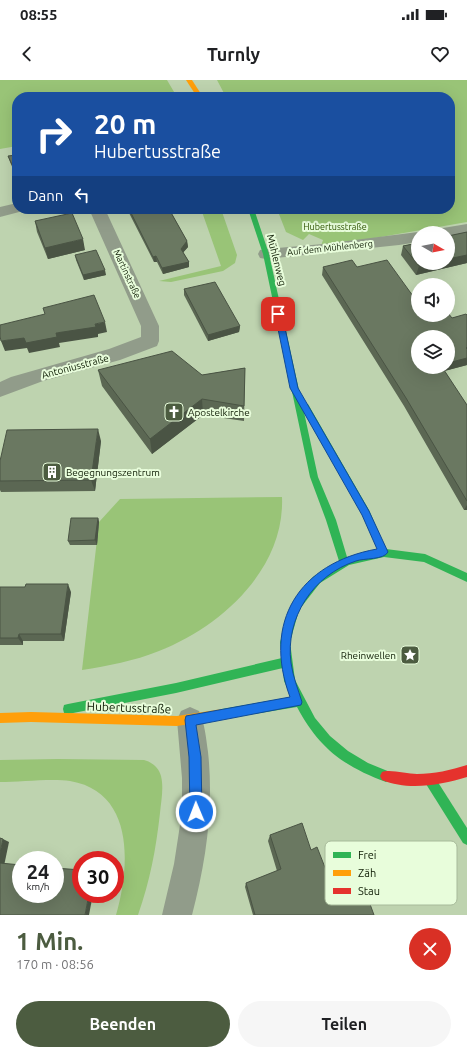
<!DOCTYPE html>
<html lang="de">
<meta charset="utf-8">
<style>
:root{--surface:#fff;--page:#f6f6f6;--text:#202124;--muted:#757577;--accent:#4c5c40}
body{margin:0;font-family:Ubuntu,sans-serif;background:var(--page);color:var(--text);height:100vh;display:flex;flex-direction:column;font-size:15px;white-space:nowrap}
*{box-sizing:border-box;margin:0}
p{font-size:13px;color:var(--muted)}
.icon{flex:none;width:22px;height:22px;fill:none;stroke:currentColor;stroke-width:2;stroke-linecap:round;stroke-linejoin:round}
.map{position:relative;height:835px;overflow:hidden}
.details{display:flex;flex-direction:column;background:var(--surface);flex:1}
.details>*{flex:none}
.hud{position:absolute;left:12px;top:12px;width:443px;height:122px;border-radius:16px;box-shadow:0 4px 16px #0002;background:#1a4fa0;color:#fff;overflow:hidden}
.needle{width:26px;rotate:99deg}
.fabs{position:absolute;left:411px;top:146px;display:grid;gap:8px}
.fabs a{display:grid;place-items:center;width:44px;height:44px;border-radius:50%;background:var(--surface);box-shadow:0 4px 16px #0002;font-size:20px}
.speed{position:absolute;left:12px;top:771px;display:flex;gap:8px;font-size:20px;font-weight:700;text-align:center}
.speed>*{display:grid;place-content:center;width:52px;height:52px;border-radius:50%;background:var(--surface);box-shadow:0 4px 16px #0002;line-height:1}
.speed small{font-size:10px;font-weight:400}
.speed .limit{border:6px solid #d22;background:#fff;color:#111}
.pin{position:absolute;display:grid;place-items:center;width:34px;height:34px;color:#fff;margin:-17px;border-radius:8px;box-shadow:0 2px 6px #0006}
.me{position:absolute;width:44px;margin:-22px;rotate:359deg;stroke-linejoin:round;filter:drop-shadow(0 0 3px #0008)}
.turn{display:flex;align-items:center;gap:14px;height:84px;padding:0 16px;font-size:18px}
.turn .icon{width:52px;height:52px;stroke-width:2.5}
.turn b{display:block;font-size:28px;line-height:34px}
.then{display:flex;align-items:center;height:38px;padding:0 16px;background:#0003;gap:8px;font-size:15px}
.round{display:grid;place-items:center;flex:none;width:42px;height:42px;border-radius:21px;background:var(--page)}
.head{display:flex;align-items:center;justify-content:space-between;height:68px;padding:0 16px}
h1{font-size:24px;font-weight:700;line-height:30px;color:var(--accent)}
.action{display:flex;gap:8px;margin-top:auto;padding:8px 16px}
.action a{flex:1;height:46px;border-radius:24px;background:var(--accent);color:#fff;font-size:16px;font-weight:700;line-height:46px;text-align:center}
.action a+a{background:var(--page);color:var(--text)}
.status{display:flex;justify-content:space-between;align-items:center;height:28px;padding:0 20px;background:var(--surface);direction:ltr}
.status svg{height:11px;fill:currentColor}
header{display:flex;justify-content:space-between;align-items:center;height:52px;padding:0 16px;background:var(--surface);font-size:18px;font-weight:700}
.map>svg:first-child{display:block}
.green{fill:#99c477}
.lines{fill:none;stroke-linecap:round;stroke-linejoin:round}
.street{fill:#919c8a;fill-rule:evenodd}
.fast{fill:#30b455;fill-rule:evenodd}
.slow{fill:#ff9f0a;fill-rule:evenodd}
.jam{fill:#e5322d;fill-rule:evenodd}
.wall{fill:#5b6753}
.shaded-wall{fill:#4a5444}
.building{fill:#6a7861;stroke:#4a5444}
.route{fill:#1a73e8;stroke:#114b97}
.labels{text-anchor:middle;stroke-width:4;stroke-linejoin:round;paint-order:stroke}
.far-park-label{font-size:9px;fill:#2e5401;stroke:#e8fddb}
.far-street-label{font-size:9px;fill:#0e1c04;stroke:#e8fddb}
.street-label{font-size:10px;fill:#0e1c04;stroke:#e8fddb}
.poi-label{font-size:10px;fill:#0e1c04;stroke:#e8fddb;text-anchor:start}
.near-street-label{font-size:12px;fill:#0e1c04;stroke:#e8fddb}
.key{fill:#e8fddb;stroke:#a7ba9a;stroke-width:1}
.key-label{font-size:11px;fill:#0e1c04}
</style>
<div class="status"><b>08:55</b><svg viewBox="0 0 49 12"><path d="M0 12V9h3v3zM5 12V6h3v6zM10 12V3h3v9zM15 12V0h3v12zM26 1h20v11H26zM47 4h2v5h-2z"/></svg></div>
<header><svg class="icon" aria-label="back" viewBox="0 0 24 24"><path d="M15 5l-7 7 7 7"/></svg>Turnly<svg class="icon" aria-label="heart" viewBox="0 0 24 24"><path d="M12 20l-8-8c-3-5 5-10 8-4 3-6 11-1 8 4z"/></svg></header>
<div class="map">
<svg width="467" height="835" viewBox="0 0 467 835">
<rect width="100%" height="100%" fill="#bed3af"/>
<g class="green">
<path d="M0,0h167l10,17h-160v49l-17,3z"/>
<path d="M217,0h250v142l-144,25 -2,-1 2,-6 -14,-6 -6,6 -17,-8 -9,-23h173v-112h-224z"/>
<path d="M201,129h20l16,46 -2,8 -12,8 -52,11 -12,-1 62,-15z"/>
<path d="M282,417c3,72 -61,130 -123,154 -25,10 -51,15 -77,19l17,-148 21,-23z"/>
<path d="M58,679l86,1c8,2 15,8 17,16 3,12 0,26 -1,37 -4,36 -10,68 -22,102h-22c14,-48 19,-123 -46,-134 -17,-3 -51,1 -70,1v-22z"/>
</g>
<g class="lines">
<g class="street">
<path d="M17,123v6h7l-1,2 -23,6v-10z"/>
<path d="M89,129h16l54,117v15l-2,5 -37,14 -77,21 -43,16v-15l11,-5 98,-28 32,-12v-11z"/>
<path d="M467,144v10l-19,3v-4h-13l2,-4z"/>
<path d="M418,152l4,1h-4v9l-19,3 -133,14 -6,-1 -2,-4 2,-4 6,-1 57,-5z"/>
<path d="M190,627l9,4c6,13 7,27 9,41 6,55 -2,110 -16,163h-30l12,-51 8,-52v-34l-5,-58 4,-9z"/>
</g>
<g class="fast">
<path d="M248,129h6l15,45 33,150h6l61,106 17,39 39,5 42,19v9l-43,-20 -40,-5 -35,8 -29,18 -21,27 -9,32 5,38 20,38 15,18 18,15 20,12 22,9 2,4 -2,4 -4,2c-43,-16 -67,-34 -89,-75l-75,12 -4,-1 -1,-4 1,-4 4,-1 70,-12 -8,-16 -1,-13 -107,25 -108,21 -4,-1 -1,-4 1,-4 4,-1 108,-21 106,-25 -2,-16 12,-37 21,-28 26,-16 -13,-41 -16,-43 -47,-223zM304,332l58,102 16,36 -31,7 -11,-37 -18,-43z"/>
<path d="M430,694l4,2 33,52v17l-4,-2 -37,-59 -2,-4 2,-4z"/>
</g>
<g class="slow">
<path d="M186,0h6l11,17h-6z"/>
<path d="M222,629l4,1 1,4 -1,4 -4,1 -45,7 -146,-4 -31,1v-10l31,-1 146,4z"/>
</g>
<path class="jam" d="M467,685v12c-26,8 -59,14 -85,3l-2,-4 2,-4c8,-3 25,2 35,2 17,0 34,-4 50,-9z"/>
</g>
<g class="wall">
<path d="M17,75v23l-7,-16 -2,-6z"/>
<path d="M127,129h42l18,32 1,6 -5,5 6,10v5l-26,7 -6,-12h-3z"/>
<path d="M35,141l50,29 -37,9 -11,-27z"/>
<path d="M467,152v31l-51,12 -15,-20 2,-9z"/>
<path d="M75,175l31,20 -22,5 -8,-20z"/>
<path d="M323,187h34l61,48 34,3 15,-3v50l-23,6 23,34v105h-3l-60,-104 -82,-131z"/>
<path d="M184,209l56,37 -1,6 -31,9 -24,-46z"/>
<path d="M245,288l-1,53 -41,-6 -51,39 -50,-68 -4,-16 104,5z"/>
<path d="M101,361l-6,50 -94,1 -1,-2v-29z"/>
<path d="M98,438l1,4 -2,23h-27l-2,-4z"/>
<path d="M0,507h25l46,5 -7,49h-41v4h-23z"/>
<path d="M270,755l41,15 22,38 41,27h-121l-8,-28 1,-4 31,-12 -9,-30z"/>
</g>
<g class="shaded-wall">
<path d="M83,159l2,11 -37,9 -3,-11z"/>
<path d="M187,161l1,6 -6,7 -1,-5z"/>
<path d="M467,175v8l-51,12 3,-9 12,-3h17v-4z"/>
<path d="M156,176l1,6h-3l-1,-5z"/>
<path d="M189,182v5l-26,7 -1,-6z"/>
<path d="M105,190l1,5 -22,5 -1,-5z"/>
<path d="M105,242l2,10 -9,2v3l-39,6 1,4 -31,6 -2,-5 -22,3 -4,-10 55,-8z"/>
<path d="M240,246l-1,6 -31,9v-6z"/>
<path d="M467,278v7l-30,8 2,-6h9v-4z"/>
<path d="M202,319l1,16 -51,39 -2,-15z"/>
<path d="M98,349l3,12 -6,50 -4,-11z"/>
<path d="M467,425v5h-3z"/>
<path d="M98,438l1,4 -2,23 -2,-5z"/>
<path d="M68,504l3,8 -7,49 -3,-7z"/>
<path d="M19,554l4,7v4l-5,-7z"/>
<path d="M3,759l6,3 -5,24 -4,-2v-11z"/>
<path d="M89,814h4l-4,21h-4z"/>
</g>
<g class="building">
<path d="M17,75v20l-9,-19z"/>
<path d="M129,129h40l18,32 -6,8 8,13 -27,6 -6,-12 -3,1z"/>
<path d="M72,133l11,26 -38,9 -10,-27z"/>
<path d="M467,152v23l-19,4v-23z"/>
<path d="M418,163v20h13l-12,3 -16,-20z"/>
<path d="M96,170l9,20 -22,5 -8,-20z"/>
<path d="M352,180l5,7 30,-7 31,43v12h30v-2l4,5 14,-4 1,1v32l-1,1 1,1v9l-19,5v-26h-30v30h24l25,38v96l-61,-103 -83,-131z"/>
<path d="M215,202l25,44 -32,9 -24,-46z"/>
<path d="M94,215l11,27 -10,2 1,3 -40,6 1,4 -31,6 -2,-5 -23,3 -1,-5v-11l45,-11 -2,-6z"/>
<path d="M172,271l30,24 43,-7 -1,38 -42,-7 -52,40 -52,-69z"/>
<path d="M98,349l-7,51 -91,1v-20l7,-31z"/>
<path d="M71,438h27l-3,22 -27,1z"/>
<path d="M26,504h42l-7,50h-42l-1,4h-18v-51h25z"/>
<path d="M302,743l9,27 6,-3 16,41 27,-11 14,38h-119l-9,-32 35,-14 -11,-34z"/>
<path d="M0,758l3,1 -3,14z"/>
<path d="M0,783l21,2v29h34v-26l26,2v24h8l-4,21h-85z"/>
</g>
<path class="route" d="M278,231l4,3 16,74 71,123 19,41c-4,8 -24,6 -32,9 -43,14 -71,57 -65,102 2,14 7,26 11,39l-1,3 -105,20 5,32 1,55 -2,4 -4,2 -5,-2 -1,-4 -1,-55 -4,-37 1,-4 104,-19c-28,-75 9,-134 87,-148l-15,-34 -72,-127 -15,-74z"/>
<defs>
<g id="church-square" transform="scale(1)"><rect x="-9" y="-9" width="18" height="18" rx="4" fill="#4c5c40" stroke="#e8fddb"/><path d="M-1.2-6h2.4v3.5h3.3v2.4h-3.3V6h-2.4V-.1h-3.3v-2.4h3.3Z" fill="#fff"/></g>
<g id="building-square" transform="scale(1)"><rect x="-9" y="-9" width="18" height="18" rx="4" fill="#4c5c40" stroke="#e8fddb"/><path d="M-4-6H4V6H1V3H-1V6H-4ZM-2.5-4.3h1.7v1.8h-1.7ZM.8-4.3h1.7v1.8H.8ZM-2.5-1h1.7V.8h-1.7ZM.8-1h1.7V.8H.8Z" fill="#fff"/></g>
<g id="sight-square" transform="scale(1)"><rect x="-9" y="-9" width="18" height="18" rx="4" fill="#4c5c40" stroke="#e8fddb"/><path d="M0-6L1.8-2.2L6-1.7L2.9 1.2L3.7 5.4L0 3.3L-3.7 5.4L-2.9 1.2L-6-1.7L-1.8-2.2Z" fill="#fff"/></g>
</defs>
<g fill-rule="evenodd">
<use href="#church-square" x="174" y="332"/>
<use href="#building-square" x="52" y="392"/>
<use href="#sight-square" x="410" y="575"/>
</g>
<g class="labels">
<g class="far-park-label">
<text x="335" y="150">Hubertusstraße</text>
</g>
<g class="far-street-label">
<text transform="translate(330 168) rotate(-6)" y="3">Auf dem Mühlenberg</text>
<text transform="translate(127 194) rotate(65)" y="3">Martinstraße</text>
</g>
<g class="street-label">
<text transform="translate(277 180) rotate(76)" y="4">Mühlenweg</text>
<text transform="translate(75 286) rotate(-15)" y="4">Antoniusstraße</text>
</g>
<g class="poi-label">
<text x="188" y="336">Apostelkirche</text>
<text x="66" y="396">Begegnungszentrum</text>
<text x="396" y="579" text-anchor="end">Rheinwellen</text>
</g>
<g class="near-street-label">
<text transform="translate(129 628) rotate(2)" y="4">Hubertusstraße</text>
</g>
</g>
<rect x="325" y="761" width="132" height="64" rx="6" class="key"/>
<rect x="333" y="772" width="18" height="6" fill="#30b455"/>
<rect x="333" y="790" width="18" height="6" fill="#ff9f0a"/>
<rect x="333" y="808" width="18" height="6" fill="#e5322d"/>
<g class="key-label">
<text x="358" y="779">Frei</text>
<text x="358" y="797">Zäh</text>
<text x="358" y="815">Stau</text>
</g>
</svg>
<div class="fabs">
<a><svg class="needle" viewBox="-14 -14 28 28"><path d="M0-13l5 13h-10z" fill="#e53935"/><path d="M0 13l5-13h-10z" fill="#757577"/></svg></a>
<a><svg class="icon" aria-label="sound" viewBox="0 0 24 24"><path d="M4 9h4l5-4v14l-5-4H4zM17 9q2 3 0 6"/></svg></a>
<a><svg class="icon" aria-label="layers" viewBox="0 0 24 24"><path d="M12 4l9 5-9 5-9-5zM3 14l9 5 9-5"/></svg></a>
</div>
<div class="speed"><div>24<small>km/h</small></div><div class="limit">30</div></div>
<div class="pin" style="left:278px;top:234px;background:#d93025"><svg class="icon" aria-label="arrive" viewBox="0 0 24 24"><path d="M6 21V4h12l-3 4 3 4H6"/></svg></div>
<svg class="me" style="left:196px;top:732px" viewBox="-20 -20 40 40"><circle r="17" fill="#1a73e8" stroke="#fff" stroke-width="3"/><path d="M0-11L8 9 0 5-8 9z" fill="#fff"/></svg>
<div class="hud">
<div class="turn"><svg class="icon" aria-label="right" viewBox="0 0 24 24"><path d="M7 20v-9h11M14 6l5 5-5 5"/></svg><div><b>20 m</b>Hubertusstraße</div></div>
<div class="then">Dann<svg class="icon" aria-label="left" viewBox="0 0 24 24"><path d="M17 20v-9H6M10 6l-5 5 5 5"/></svg></div>
</div>
</div>
<section class="details">
<div class="head"><div><h1>1 Min.</h1><p>170 m · 08:56</p></div><a class="round" style="background:#d93025;color:#fff"><svg class="icon" aria-label="close" viewBox="0 0 24 24"><path d="M6 6l12 12M18 6L6 18"/></svg></a></div>
<div class="action"><a>Beenden</a><a>Teilen</a></div>
</section>
